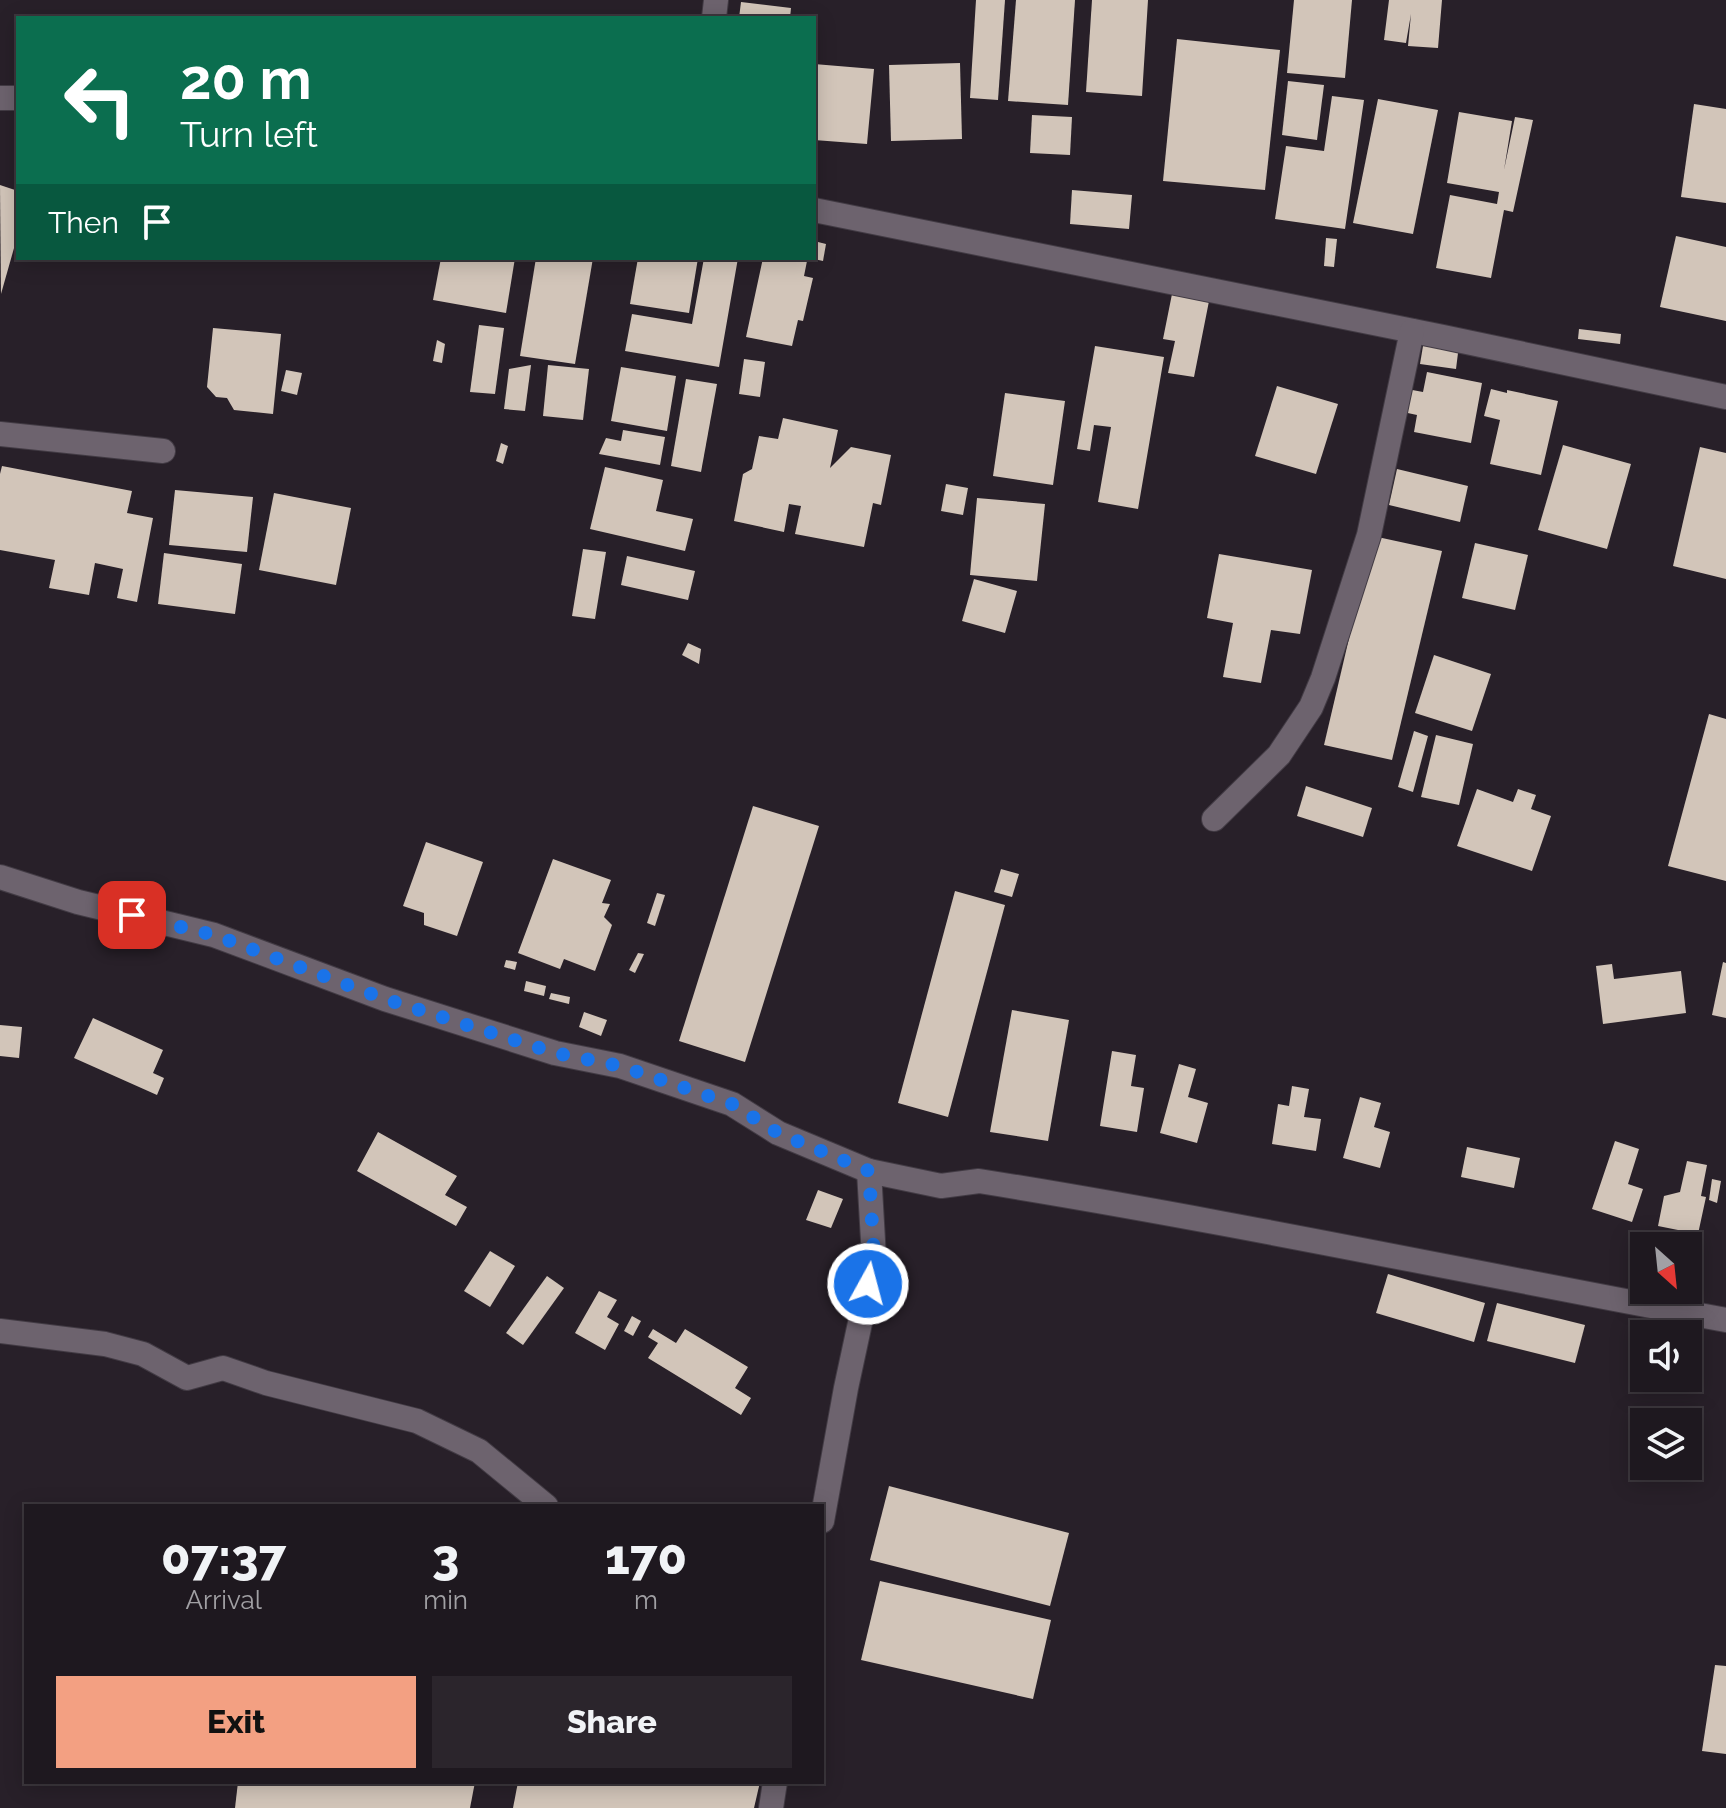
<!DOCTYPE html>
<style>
:root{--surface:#1e181f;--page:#2b252c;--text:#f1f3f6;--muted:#a1a0a4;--line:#3c373d;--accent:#f3a082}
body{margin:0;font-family:Raleway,sans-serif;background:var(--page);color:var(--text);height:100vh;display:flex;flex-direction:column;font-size:30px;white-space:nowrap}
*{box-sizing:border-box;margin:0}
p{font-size:26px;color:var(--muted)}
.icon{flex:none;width:44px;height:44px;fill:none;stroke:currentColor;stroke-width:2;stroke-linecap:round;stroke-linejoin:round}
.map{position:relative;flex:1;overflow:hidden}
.drawer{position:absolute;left:24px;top:1504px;width:800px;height:280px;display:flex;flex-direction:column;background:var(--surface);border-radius:0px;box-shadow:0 4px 20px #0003,0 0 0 2px var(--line)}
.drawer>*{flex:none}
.top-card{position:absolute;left:16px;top:16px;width:800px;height:244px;border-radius:0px;box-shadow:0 4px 20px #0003,0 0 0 2px var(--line);background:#0b6e4f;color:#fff;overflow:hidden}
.needle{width:52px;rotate:153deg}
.buttons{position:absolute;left:1630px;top:1232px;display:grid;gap:16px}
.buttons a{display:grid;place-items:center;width:72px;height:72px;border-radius:0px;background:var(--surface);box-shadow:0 4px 20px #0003,0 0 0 2px var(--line);font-size:40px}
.pin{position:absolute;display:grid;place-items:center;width:68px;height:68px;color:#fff;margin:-34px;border-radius:16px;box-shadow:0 4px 12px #0006}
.me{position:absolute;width:88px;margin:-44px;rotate:7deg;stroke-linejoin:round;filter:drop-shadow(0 0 6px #0008)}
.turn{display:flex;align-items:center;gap:28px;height:168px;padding:0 32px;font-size:36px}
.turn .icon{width:104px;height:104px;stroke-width:2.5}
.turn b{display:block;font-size:56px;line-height:68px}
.then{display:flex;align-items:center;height:76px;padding:0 32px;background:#0003;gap:16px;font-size:30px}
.eta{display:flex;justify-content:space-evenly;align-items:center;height:136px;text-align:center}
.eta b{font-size:48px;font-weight:800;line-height:56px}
.button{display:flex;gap:16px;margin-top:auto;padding:16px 32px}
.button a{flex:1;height:92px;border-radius:0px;background:var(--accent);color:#111;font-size:32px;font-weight:800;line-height:92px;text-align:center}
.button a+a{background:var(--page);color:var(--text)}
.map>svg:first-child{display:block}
.building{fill:#d2c5b9}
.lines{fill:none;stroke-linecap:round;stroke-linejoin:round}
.street-casing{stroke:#423b44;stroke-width:26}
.street{stroke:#6d636e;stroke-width:24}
.route{stroke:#1a73e8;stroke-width:14;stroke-dasharray:0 25.2}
</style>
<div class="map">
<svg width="1726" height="1808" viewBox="0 0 1726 1808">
<rect width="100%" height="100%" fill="#282029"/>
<g class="building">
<path d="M976,0h29l-7,100 -28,-2z"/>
<path d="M1016,0h59l-7,105 -60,-4z"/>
<path d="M1092,0h56l-6,96 -56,-4z"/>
<path d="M1294,0h58l-7,78 -58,-5z"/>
<path d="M1389,0h53l-4,48 -30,-2 3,-32 -5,29 -22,-3z"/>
<path d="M741,2l50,6 -1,10h-51z"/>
<path d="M1177,39l103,11 -15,140 -102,-9z"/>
<path d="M960,63l2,76 -71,2 -2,-76z"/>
<path d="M814,64l60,5 -7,75 -53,-4z"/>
<path d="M1288,81l36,4 -7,55 -35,-5z"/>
<path d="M1332,96l32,4 -19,129 -70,-10 11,-73 38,5z"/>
<path d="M1378,99l60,11 -25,124 -60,-11z"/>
<path d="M1694,104l32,5v94l-45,-6z"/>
<path d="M1459,112l53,9 -8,49 11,-53 18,3 -20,92 -9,-2 -13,68 -55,-10 14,-73 47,9 2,-12 -52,-9z"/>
<path d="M1032,115l40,2 -2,38 -40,-2z"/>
<path d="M0,185l18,6v43l-17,60z"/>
<path d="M1072,190l60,5 -3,34 -59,-5z"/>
<path d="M1676,236l50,11v74l-66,-14z"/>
<path d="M1326,238l11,1 -3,28 -10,-1z"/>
<path d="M814,241l12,3 -3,17 -9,-2z"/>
<path d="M441,258h74l-9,55 -73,-13z"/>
<path d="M536,258h57l-18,106 -55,-8z"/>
<path d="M638,258h60l-9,55 -59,-9z"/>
<path d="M704,258h34l-19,109 -94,-16 7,-37 60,10z"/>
<path d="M763,258h31l13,3 -3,15 9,2 -10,43 -5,-1 -6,26 -46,-9z"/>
<path d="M1174,284l37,7 -17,86 -26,-4 7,-32 -12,-2z"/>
<path d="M479,325l25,3 -9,66 -25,-2z"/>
<path d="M213,328l68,6 -8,80 -39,-4 -7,-12 -11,-1 -9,-10z"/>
<path d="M1579,329l42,5 -1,10 -42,-5z"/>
<path d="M437,340l8,4 -3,19 -9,-2z"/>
<path d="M1424,340l35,5 -3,24 -36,-5z"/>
<path d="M1095,346l69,11 -26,152 -40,-7 13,-75 -17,-2 -4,26 -13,-2z"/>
<path d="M744,359l21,3 -5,35 -21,-3z"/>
<path d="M531,365l-6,46 -21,-2 5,-40z"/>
<path d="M548,365l41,4 -6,51 -40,-4z"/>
<path d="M621,367l55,9 -9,55 -56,-10z"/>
<path d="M286,370l16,3 -5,22 -16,-4z"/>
<path d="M1427,372l55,11 -11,60 -57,-11 3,-17 -14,-3 4,-23 16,3z"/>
<path d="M686,379l31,5 -16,88 -30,-6z"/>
<path d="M1277,386l61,18 -22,70 -61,-18z"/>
<path d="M1491,389l16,4v-3l51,11 -17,74 -51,-11 10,-44 -16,-4z"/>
<path d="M1005,393l60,8 -12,84 -60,-9z"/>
<path d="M783,418l55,12 -8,38 21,-21 40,8 -10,50 -8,-2 -9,44 -69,-13 6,-28 -12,-2 -5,28 -50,-11 9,-47 9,-5 7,-33 19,3z"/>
<path d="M623,430l42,7 -5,28 -61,-11 7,-16 15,3z"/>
<path d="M501,443l7,3 -5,18 -7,-3z"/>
<path d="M1563,445l68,19 -24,85 -69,-19z"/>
<path d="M1700,447l26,6v126l-53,-13z"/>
<path d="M2,466l130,25 -5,22 26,5 -16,84 -20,-4 6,-29 -28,-6 -6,32 -40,-7 6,-28 -55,-10v-76z"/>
<path d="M605,467l58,13 -7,31 37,8 -8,32 -95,-22z"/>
<path d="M1397,469l71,17 -8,36 -71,-17z"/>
<path d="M946,484l22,4 -5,27 -22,-4z"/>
<path d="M175,490l78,7 -6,55 -78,-7z"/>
<path d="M274,493l77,15 -15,77 -77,-15z"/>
<path d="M977,498l68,6 -8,77 -67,-6z"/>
<path d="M1373,536l69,15 -50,209 -68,-15z"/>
<path d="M1475,543l53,12 -13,55 -53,-12z"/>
<path d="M583,549l23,3 -11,67 -23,-3z"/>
<path d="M164,553l78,11 -7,50 -77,-10z"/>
<path d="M1219,554l93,16 -12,64 -29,-4 -10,53 -38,-6 10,-54 -26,-5z"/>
<path d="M627,556l68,15 -7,29 -67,-15z"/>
<path d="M974,579l43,12 -12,42 -43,-12z"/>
<path d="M688,643l13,6 -2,15 -17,-9z"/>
<path d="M1434,655l57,19 -19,57 -57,-18z"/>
<path d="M1709,714l17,5v162l-58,-15z"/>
<path d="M1414,731l14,5 -15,56 -15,-5z"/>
<path d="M1436,735l37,9 -14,61 -38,-8z"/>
<path d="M1306,786l66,22 -9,29 -66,-21z"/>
<path d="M1477,789l36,13 5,-13 18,6 -5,14 20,7 -19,55 -75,-25z"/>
<path d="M753,806l66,20 -74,236 -66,-21z"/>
<path d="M426,842l57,20 -26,74 -33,-11v-12l-21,-7z"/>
<path d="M553,859l58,21 -9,23 8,1 -6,13 8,8 -17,46 -31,-12 -4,10 -42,-16z"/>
<path d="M1001,869l18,5 -7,23 -18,-5z"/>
<path d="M955,891l50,14 -57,212 -50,-14z"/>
<path d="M657,893l8,2 -10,31 -8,-3z"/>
<path d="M638,953l6,1 -9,19 -6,-3z"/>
<path d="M506,960l11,2 -2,8 -11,-3z"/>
<path d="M1723,962l3,1v55l-14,-3z"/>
<path d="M1612,964l2,15 67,-8 5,42 -83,11 -7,-58z"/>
<path d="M526,981l20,5 -2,10 -20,-5z"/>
<path d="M551,993l19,4 -1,7 -20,-5z"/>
<path d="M1012,1010l57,10 -21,121 -58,-9z"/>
<path d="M584,1012l23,8 -6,16 -22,-9z"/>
<path d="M93,1018l70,32 -10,23 11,5 -7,17 -83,-37z"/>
<path d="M0,1025l22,2 -3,31 -19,-2z"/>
<path d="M1112,1051l24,4 -5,31 13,2 -7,44 -37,-6z"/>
<path d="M1179,1064l17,5 -8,28 20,6 -11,40 -37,-10z"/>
<path d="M1292,1086l17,3 -5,28 17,2 -5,32 -44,-7 6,-40 11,2z"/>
<path d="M1360,1097l21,6 -7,24 16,5 -10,36 -37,-10z"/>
<path d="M378,1132l79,44 -12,19 22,12 -11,19 -99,-55z"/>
<path d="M1615,1141l24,8 -11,35 15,5 -11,33 -40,-13z"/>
<path d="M1467,1147l53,11 -6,30 -53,-11z"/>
<path d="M1687,1161l20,4 -6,31 5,1 -8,37 -40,-8 6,-30 16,-4z"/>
<path d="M1712,1179l9,2 -4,22 -8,-3z"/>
<path d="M818,1190l25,9 -12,29 -25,-8z"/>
<path d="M490,1251l25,15 -25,41 -26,-16z"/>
<path d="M1388,1274l97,29 -11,39 -98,-29z"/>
<path d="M547,1276l17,12 -41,57 -17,-12z"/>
<path d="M599,1291l18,9 -10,17 12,7 -14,26 -30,-17z"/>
<path d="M1497,1303l88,22 -10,38 -88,-22z"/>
<path d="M632,1316l9,5 -8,15 -9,-5z"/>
<path d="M653,1329l23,14 9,-14 63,38 -13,21 16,10 -10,17 -93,-57 10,-15 -10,-6z"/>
<path d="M889,1486l180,47 -19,73 -180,-46z"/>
<path d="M880,1581l171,39 -18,79 -172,-39z"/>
<path d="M1715,1665l11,1v88l-24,-3z"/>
<path d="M238,1782h237l-5,26h-235z"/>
<path d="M518,1782h242l-6,26h-241z"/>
</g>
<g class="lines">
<g class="street-casing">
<g id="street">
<path d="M714,18l2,-18"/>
<path d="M0,98h18"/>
<path d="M814,210l629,127 283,60"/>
<path d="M0,434l163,17"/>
<path d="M1214,819l65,-64 32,-48 12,-29 46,-143 43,-204"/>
<path d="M0,877l78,25 136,33 171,64 170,54 65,13 112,38 46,29 91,38"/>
<path d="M0,1331l105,13 38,10 44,24 36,-10 43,15 151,38 62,30 67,55"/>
<path d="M822,1521l24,-133 28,-130 -5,-87 72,15 38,-5c250,40 498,93 747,139"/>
<path d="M771,1808l4,-26"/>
</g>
</g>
<use href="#street" class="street"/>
</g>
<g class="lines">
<path class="route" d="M132,915l82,20 171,64 170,54 65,13 112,38 46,29 91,38 5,87 -6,26"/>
</g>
</svg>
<div class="buttons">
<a><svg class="needle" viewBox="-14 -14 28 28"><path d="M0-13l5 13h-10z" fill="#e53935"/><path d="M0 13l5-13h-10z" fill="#a1a0a4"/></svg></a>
<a><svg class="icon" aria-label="sound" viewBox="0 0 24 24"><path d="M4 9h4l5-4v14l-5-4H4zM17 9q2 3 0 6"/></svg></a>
<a><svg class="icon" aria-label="layers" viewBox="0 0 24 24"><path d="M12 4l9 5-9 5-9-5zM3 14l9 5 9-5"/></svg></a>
</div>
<div class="pin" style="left:132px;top:915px;background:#d93025"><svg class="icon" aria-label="arrive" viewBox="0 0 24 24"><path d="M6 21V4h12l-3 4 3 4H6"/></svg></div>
<svg class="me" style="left:868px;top:1284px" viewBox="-20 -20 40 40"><circle r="17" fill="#1a73e8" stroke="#fff" stroke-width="3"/><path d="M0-11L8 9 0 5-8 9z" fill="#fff"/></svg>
<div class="top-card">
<div class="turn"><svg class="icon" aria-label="left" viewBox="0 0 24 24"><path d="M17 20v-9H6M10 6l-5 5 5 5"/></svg><div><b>20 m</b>Turn left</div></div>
<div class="then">Then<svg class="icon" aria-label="arrive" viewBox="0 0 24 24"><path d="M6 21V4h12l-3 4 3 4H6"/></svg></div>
</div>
<section class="drawer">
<div class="eta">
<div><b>07:37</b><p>Arrival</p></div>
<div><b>3</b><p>min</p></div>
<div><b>170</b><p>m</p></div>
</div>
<div class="button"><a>Exit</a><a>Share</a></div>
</section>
</div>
